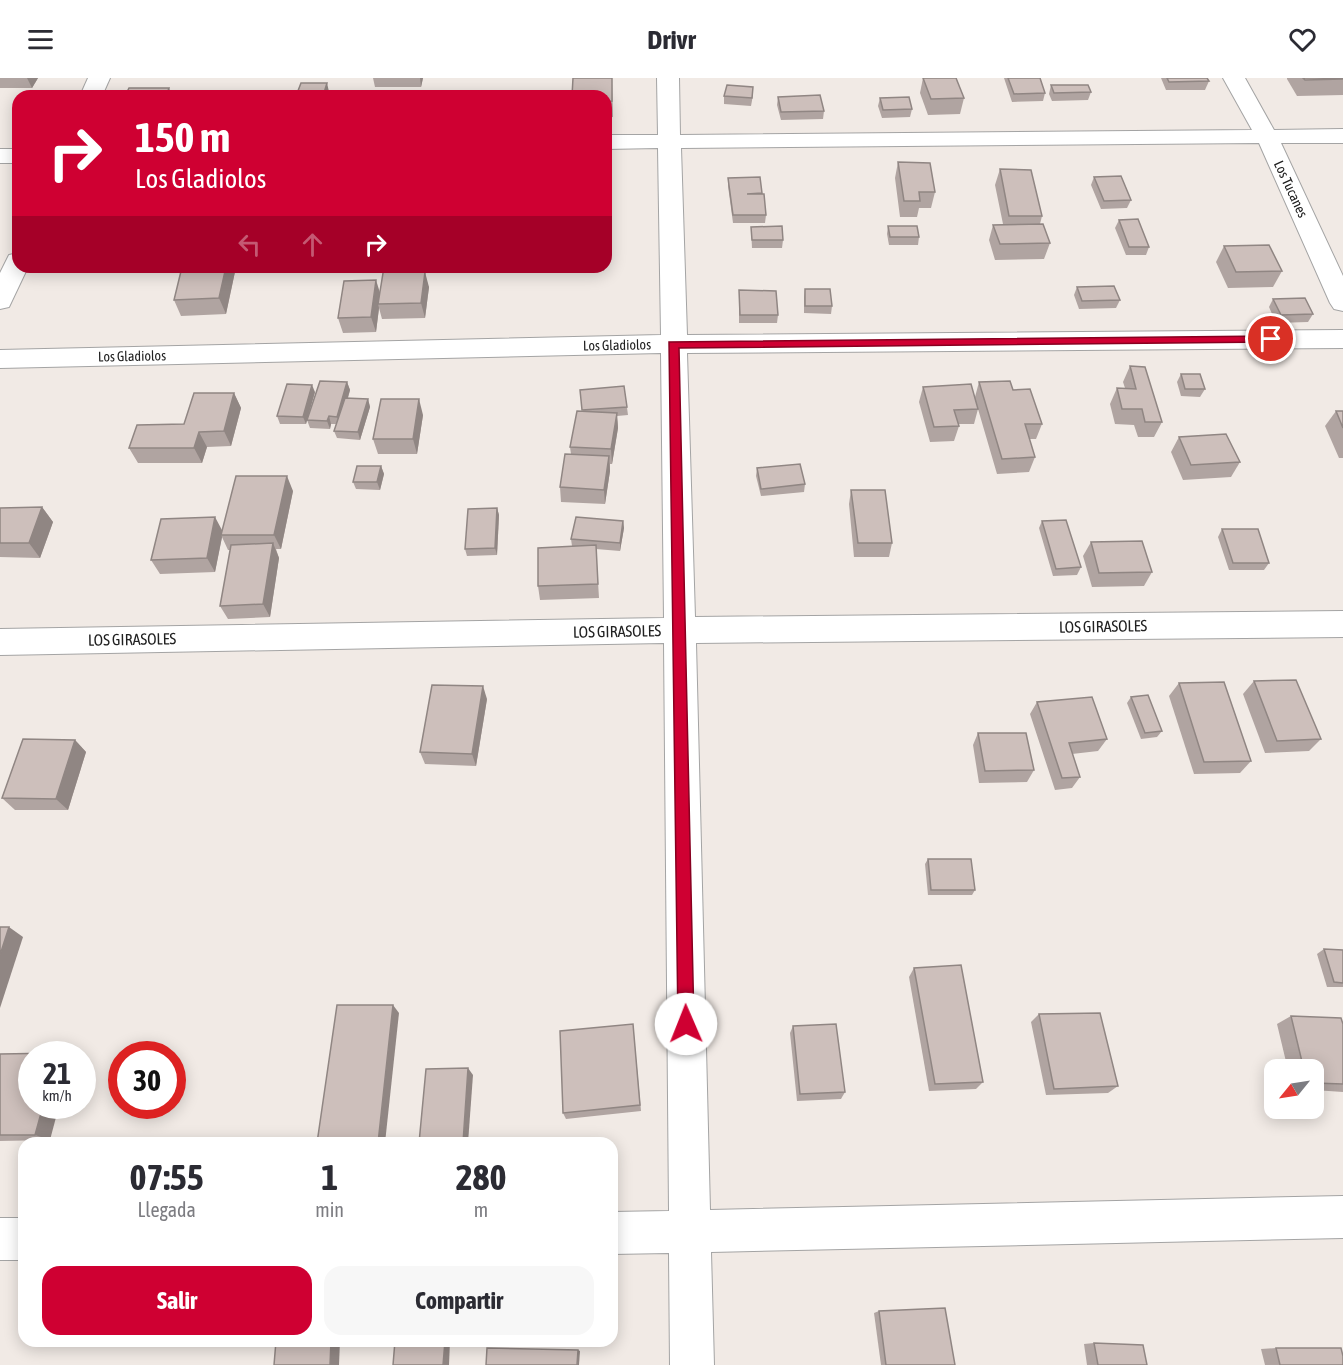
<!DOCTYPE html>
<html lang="es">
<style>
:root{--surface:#fff;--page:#f7f7f7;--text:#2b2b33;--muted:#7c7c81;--accent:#cf0032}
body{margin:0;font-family:"Asap Condensed",sans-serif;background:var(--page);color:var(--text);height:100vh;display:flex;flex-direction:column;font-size:22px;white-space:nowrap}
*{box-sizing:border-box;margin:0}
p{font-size:20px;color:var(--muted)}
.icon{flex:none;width:33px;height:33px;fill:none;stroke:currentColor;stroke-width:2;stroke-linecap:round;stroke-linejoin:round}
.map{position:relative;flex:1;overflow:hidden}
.side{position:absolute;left:18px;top:1059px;width:600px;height:210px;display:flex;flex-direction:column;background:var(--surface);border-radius:18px;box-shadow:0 3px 15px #0003}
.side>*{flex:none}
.banner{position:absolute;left:12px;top:12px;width:600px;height:183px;border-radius:18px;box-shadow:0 3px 15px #0003;background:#cf0032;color:#fff;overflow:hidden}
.needle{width:39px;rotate:240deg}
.tools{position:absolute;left:1264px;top:981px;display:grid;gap:12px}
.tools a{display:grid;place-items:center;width:60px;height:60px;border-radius:12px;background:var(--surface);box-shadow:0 3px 15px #0003;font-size:30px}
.speed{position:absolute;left:18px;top:963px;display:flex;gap:12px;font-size:30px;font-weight:700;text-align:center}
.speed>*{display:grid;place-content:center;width:78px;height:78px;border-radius:50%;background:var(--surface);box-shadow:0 3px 15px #0003;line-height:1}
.speed small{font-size:15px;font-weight:400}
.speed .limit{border:9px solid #d22;background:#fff;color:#111}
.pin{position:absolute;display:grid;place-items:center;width:51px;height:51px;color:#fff;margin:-26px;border:3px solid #fff;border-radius:50%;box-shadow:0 2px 6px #0007}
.me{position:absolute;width:66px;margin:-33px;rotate:359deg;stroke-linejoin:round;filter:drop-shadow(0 0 4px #0008)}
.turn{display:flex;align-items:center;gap:21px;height:126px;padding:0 24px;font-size:27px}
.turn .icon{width:78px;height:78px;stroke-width:2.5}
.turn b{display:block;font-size:42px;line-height:51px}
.lanes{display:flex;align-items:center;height:57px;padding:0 24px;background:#0003;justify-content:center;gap:30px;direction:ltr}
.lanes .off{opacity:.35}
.eta{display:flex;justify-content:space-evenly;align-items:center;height:102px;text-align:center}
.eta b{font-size:36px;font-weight:700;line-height:42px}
.action{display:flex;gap:12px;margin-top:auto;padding:12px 24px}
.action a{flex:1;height:69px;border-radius:18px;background:var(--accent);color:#fff;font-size:24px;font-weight:700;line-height:69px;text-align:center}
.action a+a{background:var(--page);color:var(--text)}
header{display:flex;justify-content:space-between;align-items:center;height:78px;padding:0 24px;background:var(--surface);font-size:27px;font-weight:700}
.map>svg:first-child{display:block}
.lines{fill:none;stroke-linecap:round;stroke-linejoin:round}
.minor-casing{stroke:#a4a4a4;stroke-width:2}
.minor{fill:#fff;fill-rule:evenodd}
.wall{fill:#b0a4a1}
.shaded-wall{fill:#908683}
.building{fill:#cdbfbb;stroke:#908683;stroke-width:1.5}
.route{fill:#cf0032;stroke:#870020;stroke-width:1.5}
.labels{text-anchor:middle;stroke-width:5;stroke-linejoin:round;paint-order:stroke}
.far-street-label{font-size:14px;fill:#202020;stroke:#fff}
.street-label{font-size:16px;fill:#202020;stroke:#fff}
</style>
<header><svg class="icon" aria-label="menu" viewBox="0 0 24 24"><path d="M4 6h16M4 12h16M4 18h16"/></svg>Drivr<svg class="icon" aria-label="heart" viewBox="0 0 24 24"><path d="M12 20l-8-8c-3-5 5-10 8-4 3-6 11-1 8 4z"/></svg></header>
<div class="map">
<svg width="1343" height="1287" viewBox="0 0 1343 1287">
<rect width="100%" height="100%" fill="#f1eae5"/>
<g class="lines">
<g class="minor-casing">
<g id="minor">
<path d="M88,0h22l-8,18h-22z"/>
<path d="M657,0h22l1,57 572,-5 -29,-52h22l29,52 69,-1v14h-62l62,133v35l-9,-2 -4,-6 -71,-160 -578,5 6,187 656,-5v18l-656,5 8,264 648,-6v26l-647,6 14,567 633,-14v42l-632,14 3,113h-44l-1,-112 -57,1v-42l57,-1 -5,-568 -664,12v-26l664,-11 -3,-265 -661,15v-18l661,-15 -3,-187 -52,1v-14h52z"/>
<rect x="0" y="71" width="18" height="14"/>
<path d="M18,175v14h10l-19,40 -9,2v-36l9,-18z"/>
<rect x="0" y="1140" width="24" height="42"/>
</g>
</g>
<use href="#minor" class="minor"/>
</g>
<g class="wall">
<path d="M0,0h38l-6,10h-32z"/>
<path d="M373,0h50l-2,9h-46z"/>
<path d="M612,0l1,39 -7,1v-22z"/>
<path d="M923,0l41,20 -4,16 -32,1 -8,-22z"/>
<path d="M1004,0h36l5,15 -2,8 -31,1z"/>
<path d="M1161,0h46l2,3 -4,9h-39z"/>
<path d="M1287,0h56v17l-46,1 -10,-17z"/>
<path d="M1051,7l40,7 -3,8 -36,1 -3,-7z"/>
<path d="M753,17l-2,11 -27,-2v-8z"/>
<path d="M778,19l46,14 -1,8 -42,1 -4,-15z"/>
<path d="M880,20l32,11 -2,8 -28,1 -4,-12z"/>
<path d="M898,84l37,30 -4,16h-12l-2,9h-17l-5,-39z"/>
<path d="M1000,91l42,47 -2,8 10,19 -6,16 -49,1 -6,-20 4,-15 10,-1 -8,-39z"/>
<path d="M760,99l2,17 4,21 -1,8h-32l-5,-37v-8z"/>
<path d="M1094,99l37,23 -4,8 -26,1 -10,-24z"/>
<path d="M1119,142l30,27 -3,8h-20l-11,-27z"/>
<path d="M888,148l31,11 -1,8h-29l-2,-11z"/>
<path d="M751,149l32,13 -1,8h-30z"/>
<path d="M1224,168l58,25 -9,16 -45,1 -12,-26z"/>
<path d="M182,189h54l-10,47 -45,2 -7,-16z"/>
<path d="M408,189l1,5 20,15 -4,31 -43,1 -3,-11 -3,24 -33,1 -5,-15 42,-26z"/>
<path d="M565,189h40l-1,4 -39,-1z"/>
<path d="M1077,209l43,13 -4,8 -37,1 -5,-14z"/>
<path d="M805,211l27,17 -1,8 -27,-1v-16z"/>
<path d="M739,212l39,25 -1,8h-38z"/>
<path d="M1273,221l40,15 -5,8 -32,1 -7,-16z"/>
<path d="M1130,288l32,56 -8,15h-16l-4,-12 -19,-1 -5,-20 7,-16h8l-2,-6z"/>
<path d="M1181,296l24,15 -5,8 -19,-1 -4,-14z"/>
<path d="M347,304l3,8 -2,8 20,1 2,8 -10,33 -23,-2 -3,-7 3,-7h-6l-1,5 -20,-1 -3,-8 -1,4h-26l-3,-8 38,-24 -8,27z"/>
<path d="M979,304l34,8 29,34 -6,15h-7l6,18 -6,15 -32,2 -19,-65 -4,15h-16l1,2 -5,15 -24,1 -11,-40 4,-15 52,10z"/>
<path d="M624,308l4,29 -11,1 1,12 -6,36h-2v7l-5,33 -44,-2 -1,-15 11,-33 -1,-7 12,-36z"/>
<path d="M234,315l7,15 -10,38 -24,1 -5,16h-64l-9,-15 55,-24z"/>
<path d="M1336,333h7v47h-4l-14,-32z"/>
<path d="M423,337l-6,39h-39l-5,-15z"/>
<path d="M1179,359l61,25 -9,15 -48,3 -12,-28z"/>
<path d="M381,388l3,8 -4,16 -24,-1 -3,-7z"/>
<path d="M757,390l48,16 -1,8 -43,4 -5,-20z"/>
<path d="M851,412l41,53 -3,14h-35l-5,-53z"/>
<path d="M293,413l-12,58h-5l3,9 -9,59 -42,2 -8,-13 11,-56h-3l-6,-13 -7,35 -55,2 -9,-14 71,-30z"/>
<path d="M42,429l11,15 -13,36 -40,-1v-49z"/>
<path d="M497,430l2,7 -2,40 -30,1 -2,-7z"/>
<path d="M623,443l1,7 -4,23 -24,-2 3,49 -59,2 -2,-14 34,-40 -1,-7z"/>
<path d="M1042,443l39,46 -4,8 -24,1 -14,-48z"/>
<path d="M1222,451l47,34 -5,7h-35l-11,-33z"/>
<path d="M1091,464l61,30 -8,14 -52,1 -9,-31z"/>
<path d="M1254,603l67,58 -12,12 -44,2 -22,-59z"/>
<path d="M1179,605l72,78 -11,12 -46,1 -25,-78z"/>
<path d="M1131,619l31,34 -5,6 -16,2 -14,-36z"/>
<path d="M487,621l-11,67 -51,-2 -5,-12z"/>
<path d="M1037,624l70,37 -9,12 -26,3 8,23 -8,11 -17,2 -25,-76z"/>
<path d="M978,655l56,37 -7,12 -48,1 -6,-38z"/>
<path d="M75,662l11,12 -18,58h-53l-13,-12z"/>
<path d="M928,781l47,31 -3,5h-44l-3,-31z"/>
<path d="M1324,871l19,1v37h-16l-10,-33z"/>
<path d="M914,890l69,114 -7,7 -47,2 -20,-114z"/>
<path d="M1039,936l79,72 -10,7 -62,2 -15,-73z"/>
<path d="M1291,938l52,8v68l-29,-2v-20h-26l-11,-46z"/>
<path d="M633,946l8,87 -75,8 -3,-6z"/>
<path d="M793,948l52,66 -4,7 -44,2 -7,-68z"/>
<path d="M58,975l2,1h-28l18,86 -50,1v-87z"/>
<path d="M879,1233l76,54h-74l-7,-52z"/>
<path d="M1094,1265l53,22h-60l-3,-21z"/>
<path d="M1276,1270l67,17h-78l-4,-16z"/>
</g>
<g class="shaded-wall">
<path d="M27,0h11l-6,10z"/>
<path d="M420,0h3l-2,9z"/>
<path d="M327,5l3,13h-7z"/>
<path d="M169,10l3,8h-6z"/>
<path d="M226,189h10l-10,47 -7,-16z"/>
<path d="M425,194l4,15 -4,31 -4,-15z"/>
<path d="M376,202l5,16 -3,8 1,4 -3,24 -5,-15z"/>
<path d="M347,304l3,8 -10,34 -3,-7z"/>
<path d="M312,307l3,7 -9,32 -3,-7z"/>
<path d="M234,315l7,15 -10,38 -7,-15z"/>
<path d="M368,321l2,8 -10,33 -2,-8z"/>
<path d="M419,321l4,16 -6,39 -4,-15z"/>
<path d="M617,335l1,15 -6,36 -1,-15z"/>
<path d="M329,338l2,8 -1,5 -3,-8z"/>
<path d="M199,354l8,15 -5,16 -8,-15z"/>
<path d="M609,378l1,15 -5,33 -1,-14z"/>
<path d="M381,388l3,8 -4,16 -3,-8z"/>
<path d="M287,398l6,15 -12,58 -7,-14z"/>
<path d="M42,429l11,15 -13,36 -11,-15z"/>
<path d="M497,430l2,7 -2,40 -2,-7z"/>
<path d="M215,439l8,15 -2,3 1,2 -7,35 -8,-14z"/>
<path d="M623,443l1,7 -4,23v-8z"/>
<path d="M273,465l6,15 -9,59 -7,-13z"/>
<path d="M483,608l4,13 -11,67 -4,-12z"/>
<path d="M75,662l11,12 -18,58 -12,-11z"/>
<path d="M9,849l14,10 -23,71v-53z"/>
<path d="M393,927l6,8 -14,130h-7z"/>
<path d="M468,990l5,7 -5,68h-5z"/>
<path d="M43,1028h16l-9,34 -15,-5z"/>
<path d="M331,1263h9l-1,24h-9z"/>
<path d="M445,1263h5l-1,24h-6z"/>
<path d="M578,1272l2,1 -1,14h-2z"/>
</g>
<g class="building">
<path d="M573,0h39v23l-6,1v-6h-34z"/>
<path d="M923,0h33l8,20 -33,1z"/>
<path d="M1008,0h32l5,15 -31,1z"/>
<path d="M1167,0h40l2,3 -40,1z"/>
<path d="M1303,0h40v1l-38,1z"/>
<path d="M301,5h26l-4,13h-27z"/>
<path d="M727,7l26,2 -1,11 -28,-2z"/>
<path d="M1051,7h37l3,7 -37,1z"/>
<path d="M129,10h40l-3,8h-41z"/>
<path d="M820,17l4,16 -43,1 -3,-15z"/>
<path d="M909,19l3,12 -29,1 -3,-12z"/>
<path d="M898,84l32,1 5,29h-16l1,9h-16z"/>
<path d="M1000,91l31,1 11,46h-33z"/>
<path d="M1121,98l10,24 -27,1 -10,-24z"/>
<path d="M760,99l2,16 -15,1h17l2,21h-33l-5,-37z"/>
<path d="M1138,141l11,28h-20l-10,-27z"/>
<path d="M1043,146l7,19 -50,1 -7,-19z"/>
<path d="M782,148l1,14h-31l-1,-13z"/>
<path d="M888,148h29l2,11h-29z"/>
<path d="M1269,167l13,26 -46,1 -12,-26z"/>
<path d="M182,189h44l-7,31 -45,2z"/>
<path d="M384,189h23v5h18l-4,31 -43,1z"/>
<path d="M376,202l-5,37 -33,1 6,-37z"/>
<path d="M1114,208l6,14 -38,1 -5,-14z"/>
<path d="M805,211h25l2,17h-27z"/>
<path d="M739,212l37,1 2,24h-38z"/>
<path d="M1305,220l8,16 -32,1 -8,-16z"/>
<path d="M1130,288l15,1 17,55h-17l-3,-13h-20l-5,-21 19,1z"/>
<path d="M1181,296h19l5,15h-20z"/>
<path d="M320,303l27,1 -10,35 -8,-1 -2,5 -20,-1z"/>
<path d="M1010,303l3,9 17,-1 12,35h-17l10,33 -33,2 -23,-77z"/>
<path d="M287,306l25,1 -9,32 -26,-1z"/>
<path d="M971,306l7,25 -24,1 5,16 -25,1 -11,-40z"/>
<path d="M624,308l3,21 -45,3 -2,-20z"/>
<path d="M194,315h40l-10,38 -25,1 -5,16h-65l8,-23 47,-1z"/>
<path d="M345,320l23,1 -10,33 -24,-1z"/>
<path d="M381,321h38l-6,40h-40z"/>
<path d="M577,333l40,2 -6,36 -41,-2z"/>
<path d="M1336,333h7v17z"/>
<path d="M1226,356l14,28 -49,3 -12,-28z"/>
<path d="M565,376l44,2 -5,34 -44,-3z"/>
<path d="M800,386l5,20 -44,5 -4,-21z"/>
<path d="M357,388h24l-4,16h-24z"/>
<path d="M236,398h51l-13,59h-53z"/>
<path d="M851,412h34l7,53h-34z"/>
<path d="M42,429l-13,36h-29v-35z"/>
<path d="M497,430l-2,40 -30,1 3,-40z"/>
<path d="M215,439l-8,41 -56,2 10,-41z"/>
<path d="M576,439l47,4 -3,22 -49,-4z"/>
<path d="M1066,442l15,47 -25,2 -14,-48z"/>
<path d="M1222,451h36l11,34h-36z"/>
<path d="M1142,463l10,31 -53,1 -8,-31z"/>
<path d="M273,465l-10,61 -43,2 11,-61z"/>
<path d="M596,467l2,39 -60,2v-38z"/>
<path d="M1296,602l25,59 -44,2 -23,-60z"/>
<path d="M1224,604l27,79 -47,1 -25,-79z"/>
<path d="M432,607l51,1 -11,68 -52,-2z"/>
<path d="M1148,617l14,36 -17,2 -14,-36z"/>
<path d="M1092,619l15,42 -38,4 11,34 -18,1 -25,-76z"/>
<path d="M978,655h48l8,37 -49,1z"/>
<path d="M23,661l52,1 -19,59 -54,-1z"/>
<path d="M928,781h43l4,31h-44z"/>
<path d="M0,849h9l-9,28z"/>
<path d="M1324,871l19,1v33l-9,-1z"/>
<path d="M961,887l22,117 -48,2 -21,-116z"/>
<path d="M337,927h56l-15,138h-61z"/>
<path d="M1100,935l18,73 -64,3 -15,-75z"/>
<path d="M1291,938l50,2 2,6v60l-29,-1v-13h-10z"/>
<path d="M633,946l7,81 -77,8 -3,-82z"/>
<path d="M836,946l9,68 -45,2 -7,-68z"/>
<path d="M58,975l-1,1h-25v52h11l-8,29h-35v-81z"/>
<path d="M468,990l-5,75h-44l7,-74z"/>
<path d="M945,1230l10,57h-69l-7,-54z"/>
<path d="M276,1263h55l-1,24h-56z"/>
<path d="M395,1263h50l-2,24h-50z"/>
<path d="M1094,1265l49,2 4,20h-49z"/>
<path d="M487,1270l91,2 -1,15h-91z"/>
<path d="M1276,1270h65l2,8v9h-63z"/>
</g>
<path class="route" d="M1271,258l6,3 -2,3 -596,6 15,676 -2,6 -6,2 -6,-2 -2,-6 -9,-682z"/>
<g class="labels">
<g class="far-street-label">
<text transform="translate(1291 111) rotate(65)" y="5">Los Tucanes</text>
<text transform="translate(617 267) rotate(-1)" y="5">Los Gladiolos</text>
<text transform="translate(132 278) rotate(-1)" y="5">Los Gladiolos</text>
</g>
<g class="street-label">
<text transform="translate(1103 548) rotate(-1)" y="6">LOS GIRASOLES</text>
<text transform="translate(617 553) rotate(-1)" y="6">LOS GIRASOLES</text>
<text transform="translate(132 561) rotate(-1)" y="6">LOS GIRASOLES</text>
</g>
</g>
</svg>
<div class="tools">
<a><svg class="needle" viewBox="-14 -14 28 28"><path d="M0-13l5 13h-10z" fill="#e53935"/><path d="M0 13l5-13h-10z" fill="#7c7c81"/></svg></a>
</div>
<div class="speed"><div>21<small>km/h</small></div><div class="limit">30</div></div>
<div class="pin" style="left:1271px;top:261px;background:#d93025"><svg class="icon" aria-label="arrive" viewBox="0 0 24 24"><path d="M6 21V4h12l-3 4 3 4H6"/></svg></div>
<svg class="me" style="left:686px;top:946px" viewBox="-20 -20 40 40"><circle r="19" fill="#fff"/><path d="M0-13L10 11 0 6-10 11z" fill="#cf0032"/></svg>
<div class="banner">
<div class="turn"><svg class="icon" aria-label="right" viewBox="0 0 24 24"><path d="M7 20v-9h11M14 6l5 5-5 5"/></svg><div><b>150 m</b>Los Gladiolos</div></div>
<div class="lanes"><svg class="icon off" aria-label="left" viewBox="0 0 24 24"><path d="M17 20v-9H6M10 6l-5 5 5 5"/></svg><svg class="icon off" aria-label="ahead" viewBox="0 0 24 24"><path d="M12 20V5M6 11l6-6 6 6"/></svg><svg class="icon" aria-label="right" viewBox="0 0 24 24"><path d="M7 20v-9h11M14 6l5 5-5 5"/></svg></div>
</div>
<section class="side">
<div class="eta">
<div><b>07:55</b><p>Llegada</p></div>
<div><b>1</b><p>min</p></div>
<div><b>280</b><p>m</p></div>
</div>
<div class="action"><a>Salir</a><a>Compartir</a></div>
</section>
</div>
